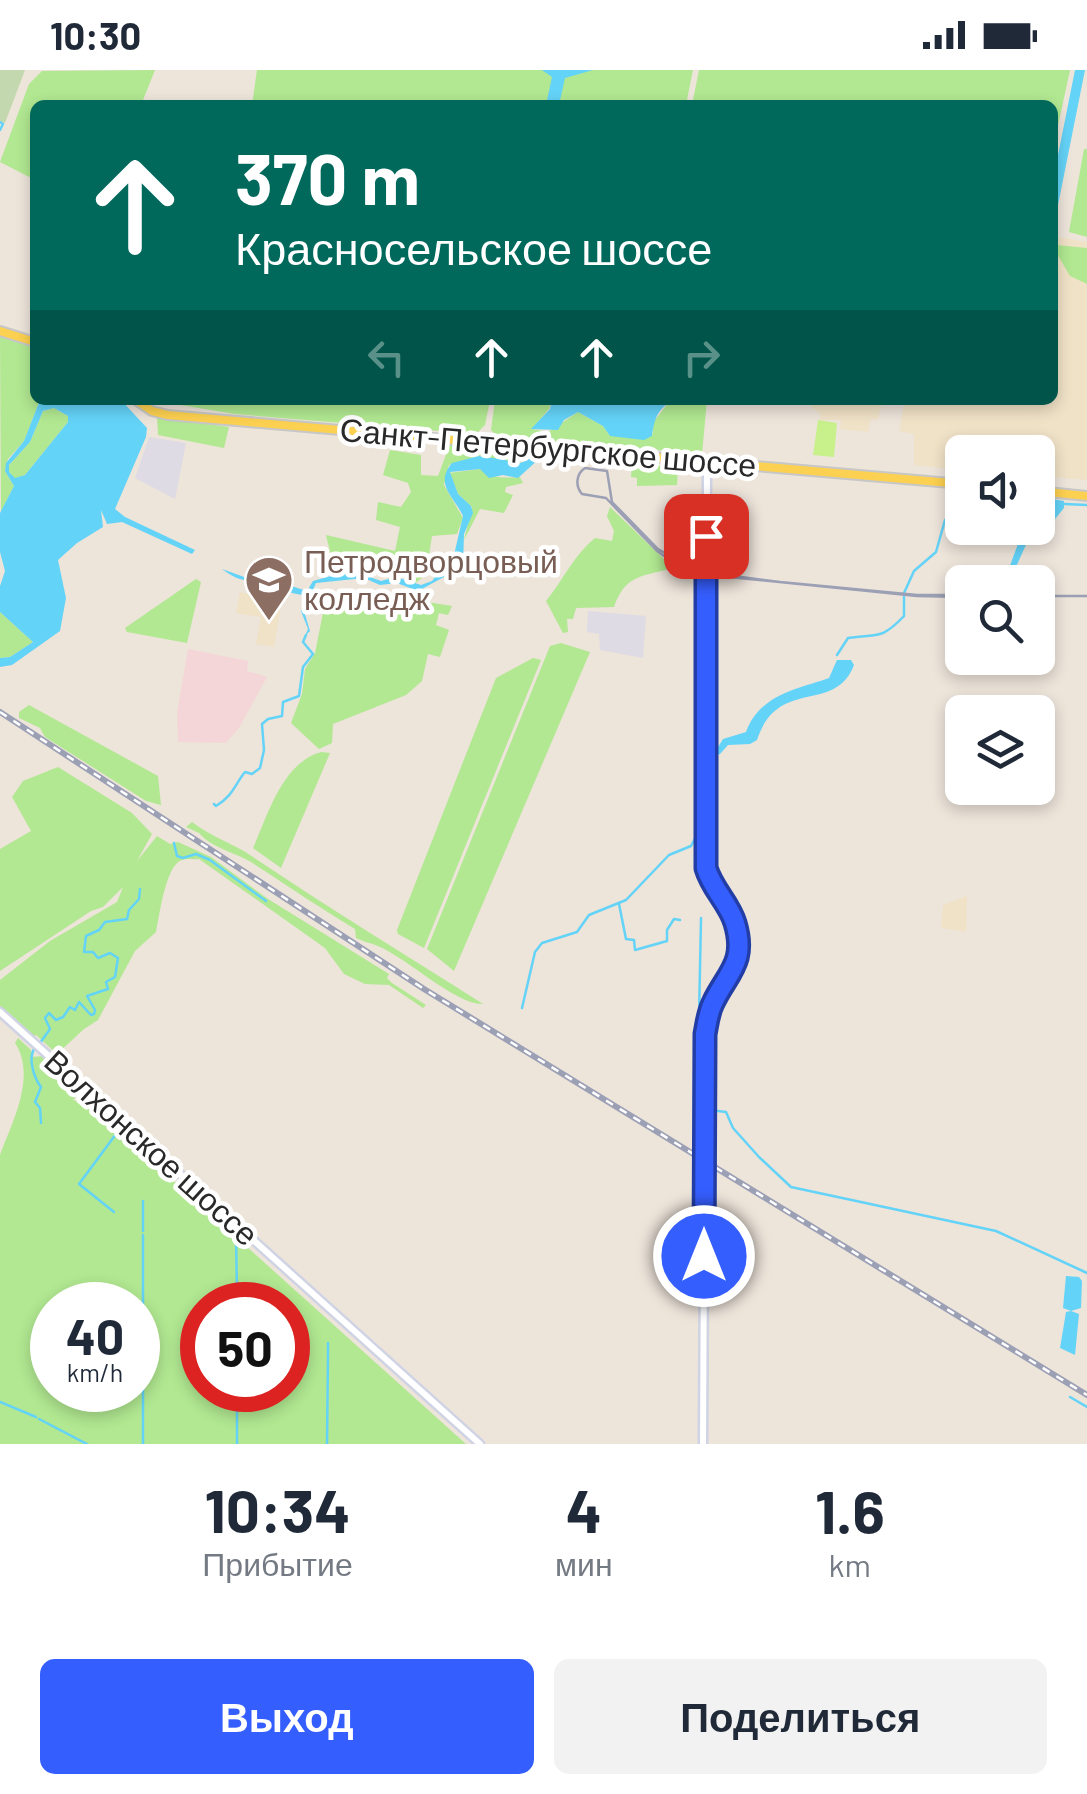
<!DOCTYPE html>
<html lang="ru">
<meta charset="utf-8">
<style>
:root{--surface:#fff;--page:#f2f2f3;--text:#1f2937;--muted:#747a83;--accent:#355eff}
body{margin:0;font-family:Barlow,sans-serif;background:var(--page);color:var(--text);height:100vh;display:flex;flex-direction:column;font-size:38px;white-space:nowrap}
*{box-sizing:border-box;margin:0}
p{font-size:32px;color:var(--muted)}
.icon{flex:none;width:55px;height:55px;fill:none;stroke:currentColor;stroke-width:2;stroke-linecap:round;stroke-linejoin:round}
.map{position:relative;height:1374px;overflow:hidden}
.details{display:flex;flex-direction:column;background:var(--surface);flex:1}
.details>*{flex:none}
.hud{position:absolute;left:30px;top:30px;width:1028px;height:305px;border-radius:15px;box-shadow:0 5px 15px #0003;background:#00695c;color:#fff;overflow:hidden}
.fabs{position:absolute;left:945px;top:365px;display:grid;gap:20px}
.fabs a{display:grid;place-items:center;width:110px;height:110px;border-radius:15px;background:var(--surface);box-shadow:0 5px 15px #0003;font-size:50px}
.speed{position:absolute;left:30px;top:1212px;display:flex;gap:20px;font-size:50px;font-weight:700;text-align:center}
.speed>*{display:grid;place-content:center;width:130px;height:130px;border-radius:50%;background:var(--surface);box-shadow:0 5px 15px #0003;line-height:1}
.speed small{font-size:25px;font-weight:400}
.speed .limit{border:15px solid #d22;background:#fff;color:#111}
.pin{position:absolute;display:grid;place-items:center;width:85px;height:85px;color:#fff;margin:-42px;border-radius:20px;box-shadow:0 5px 15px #0006}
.me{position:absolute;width:110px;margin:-55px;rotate:0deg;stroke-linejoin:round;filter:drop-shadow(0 0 8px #0008)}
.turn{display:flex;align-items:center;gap:35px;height:210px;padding:0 40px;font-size:45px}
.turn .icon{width:130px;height:130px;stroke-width:2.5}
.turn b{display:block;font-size:70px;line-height:85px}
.lanes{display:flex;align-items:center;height:95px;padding:0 40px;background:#0003;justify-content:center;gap:50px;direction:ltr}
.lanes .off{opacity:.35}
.eta{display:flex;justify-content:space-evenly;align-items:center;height:170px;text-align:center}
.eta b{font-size:60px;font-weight:700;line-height:70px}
.cta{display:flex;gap:20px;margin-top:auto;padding:20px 40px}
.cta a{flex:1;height:115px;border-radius:15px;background:var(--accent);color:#fff;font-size:40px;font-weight:700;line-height:115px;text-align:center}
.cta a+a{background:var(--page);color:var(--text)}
.status{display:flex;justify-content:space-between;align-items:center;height:70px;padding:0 50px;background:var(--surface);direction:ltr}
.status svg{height:28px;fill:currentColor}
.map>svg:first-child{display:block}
.industrial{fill:#dedbe5}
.education{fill:#f0e2c7}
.medical{fill:#f5d6d8}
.green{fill:#b1e891;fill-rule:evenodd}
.cemetery{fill:#c4d8af}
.pitch{fill:#c8f18c}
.water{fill:#64d3f8;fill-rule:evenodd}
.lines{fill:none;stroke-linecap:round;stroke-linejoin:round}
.stream{stroke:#64d3f8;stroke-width:2.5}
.secondary-casing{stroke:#cfd3e4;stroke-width:11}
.primary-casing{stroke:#c7c7c7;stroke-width:12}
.secondary{stroke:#fff;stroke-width:6}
.primary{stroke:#fcd050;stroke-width:8}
.tram{stroke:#9ca0b5;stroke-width:2.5}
.rail-casing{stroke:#9ca0b5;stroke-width:6}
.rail{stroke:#fff;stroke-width:2.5;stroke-dasharray:8;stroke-linecap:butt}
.secondary-bridge-casing{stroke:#cfd3e4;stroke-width:11;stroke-linecap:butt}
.secondary-bridge{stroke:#fff;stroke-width:6}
.route-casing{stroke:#223da6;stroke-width:25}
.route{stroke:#355eff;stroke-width:18}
.labels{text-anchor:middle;stroke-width:9;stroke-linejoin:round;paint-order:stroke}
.street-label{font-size:32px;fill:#292929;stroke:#fff}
.education-label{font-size:32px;fill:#785e54;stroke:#fff;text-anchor:start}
</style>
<div class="status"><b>10:30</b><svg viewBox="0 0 49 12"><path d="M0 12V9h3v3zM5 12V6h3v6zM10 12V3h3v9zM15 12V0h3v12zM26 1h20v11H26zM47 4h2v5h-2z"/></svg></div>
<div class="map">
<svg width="1087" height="1374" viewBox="0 0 1087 1374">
<rect width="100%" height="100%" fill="#ede4da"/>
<g class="industrial">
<path d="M149,367l37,6 -11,56 -40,-21z"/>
<path d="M588,541l58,5 -3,42 -43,-8 -1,-16 -12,-2z"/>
</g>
<g class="education">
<path d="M1053,166l34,6v238l-49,-4v-24h-76v18l-48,-5v-31l-15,-3 6,-31h147z"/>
<path d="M812,330h70l-4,20 -7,-1 -3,13 -28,-3 1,-9h-21v-7l-8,-5z"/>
<path d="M240,522l38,10 3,5 -7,40 -18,-3 5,-27 -25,-4z"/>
<path d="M967,826l-1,36 -25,-4 2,-23z"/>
</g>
<path class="medical" d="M188,579l60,12 -1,10 20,6 -28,51 -13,15 -48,-1 -1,-29z"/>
<g class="green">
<path d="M155,0l-14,35h-106v75l-35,-18 29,-78 13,-13z"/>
<path d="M257,0h436l-7,35h-434z"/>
<path d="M699,0h371l-17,79 -1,-44h-360z"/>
<path d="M1084,79h3v88l-18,-5z"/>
<path d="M1057,175l30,3v36l-17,-8 -14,-24z"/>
<path d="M0,264l35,12v54h5l-16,41 -16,18 -3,12 9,15 -13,26z"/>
<path d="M151,330h339l-5,25 -9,9 -242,-20z"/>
<path d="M495,330h57l-3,9 -17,20 16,3 30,-20 25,14 7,10 43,-2 -1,-10 17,-22 12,2 26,-4 -5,54 -205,-18 -6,-6z"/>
<path d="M54,338l14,8v6l-43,53 -10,4 -6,-7v-7l21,-23 13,-31z"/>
<path d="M157,347l72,10 -5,21 -66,-13z"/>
<path d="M450,374h21l-1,4h-7l2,4h17l11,-5 9,6 12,-3 13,7 -10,8 -38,-9 -30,9 -5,20 19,33 -6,16 -25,2 -6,39 -11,8 -15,-7 -65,-4 -9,-37 69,16 5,-24 -24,-7 2,-18 23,5 10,-15 -3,-9 -25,-8 7,-25 31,5v20l17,1z"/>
<path d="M632,393l46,4 -1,18 -40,1v-8l-6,-1z"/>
<path d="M480,399c11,10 26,9 40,8l3,6 -17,4 -1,5 8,3 -9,18 -24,-4 -16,31 8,-33 -14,-13 -9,-21z"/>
<path d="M610,437l58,56 1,6c-30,8 -44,7 -55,38l-38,1 -3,11h-6l1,13 -5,1 -17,-32c17,-21 28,-46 49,-63l17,3 2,-10 -7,-15z"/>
<path d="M196,509l5,3 -14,61 -60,-11 -2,-4z"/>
<path d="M359,521l93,15 -4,9 -9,-2 -3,12 13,5 -9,27 -12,-3 -6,27 -16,14 -73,29 -1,19 -13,6 -28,-26 11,-29 3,-25 10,-16 8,-40 23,-18z"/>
<path d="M0,542l33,30 -23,15 -10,1z"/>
<path d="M561,573l29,9 -136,319 -27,-22 123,-303z"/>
<path d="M533,588l8,2 -117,288 -26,-14 -1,-4 99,-252z"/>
<path d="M29,635l129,71 3,29 -15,-4 -101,-64 -5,-9 -21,-10v-6z"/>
<path d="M321,682l9,1 -49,115 -28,-20c15,-33 29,-85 68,-96z"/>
<path d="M58,697l74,46 20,21 -15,27 20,-25 13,8 8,-2 33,15 57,42 121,75 -2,4 5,5 34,22 -3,3 -34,-23 -24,-1 -21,-10 -19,-26 -126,-89c-6,1 -11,-1 -17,1 -16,4 -23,57 -26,72l-21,19 -37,69 -14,9 -27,25 -21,-19 -4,2 -32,-31v-26l50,-39 67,-39 6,-15 -20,20 -12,4 -91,60v-122l31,-18 -19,-34 11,-16z"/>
<path d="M192,752c19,15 41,21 61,35 76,51 153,98 230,147 -27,1 -76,-46 -105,-58 -7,-3 -14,-4 -22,-8l-1,-9c-35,-21 -67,-43 -101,-65 -17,-12 -40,-14 -55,-31l-13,-6z"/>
<path d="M18,968l13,12v7l13,-1 37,35 -8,9 20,5 46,45 9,1 12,15 -1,7 5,4 2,-3 300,270h-466v-289c12,-32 37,-79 15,-112zM52,1235h86v85h-86zM202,1235h86v85h-86z"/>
</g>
<path class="cemetery" d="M0,0h25l-20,53 -5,-2z"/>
<path class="pitch" d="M818,350l19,3 -3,34 -21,-2z"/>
<g class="water">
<path d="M542,0h51l-28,8 -6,27h-13l6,-28z"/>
<path d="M1075,0h10l-32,160v-50z"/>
<path d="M40,330h81l26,28 -1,9 -31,72 10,8 70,33 -3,4 -70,-32 -15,2 -6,-14 2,17 -26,16 -19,17 8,38 -6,33 -48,34 -12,2v-9l10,-1 23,-15 -33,-30v-26l5,-15 -5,-19v-39l14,-27 -9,-15 1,-8 18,-22zM54,338l14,8v6l-43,53 -10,3 -6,-6v-7l21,-23 13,-31z"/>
<path d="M552,330h141l-12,4 -8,-3c-16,7 -19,20 -21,35l-8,4 -34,-4 -7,-10 -25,-14 -14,8 -6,10 -27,-1 19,-20z"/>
<path d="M479,386l27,4 9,5 13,-5 2,-4 10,2 -22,20 -15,-3 -14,3 -9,-9 -30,3 8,22 13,12 2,7 -9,21 -1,33 -5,9 -14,1 -26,14 -21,-8 -17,2 -16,-7 -48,5 -12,28 6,20 -5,5 3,-7 -7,-18 4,-4 -1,-12c-12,-1 -21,-5 -33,-9 -20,-7 -30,-2 -49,-17l25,9h19l41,13 6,-10 25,-7 18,-2 25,9 15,-4 25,8 11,-4 8,-10 17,-1 2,-3 -5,-12 9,-39c-9,-20 -29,-31 -11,-53z"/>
<path d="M1046,428l18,3v7l-18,22 -16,6 -21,46h-5l19,-52 15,-2v-27z"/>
<path d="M837,590h14l3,5c-19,50 -76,11 -97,75l-7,4 -22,1 -8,9 -8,3 11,-18 23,-7c14,-38 52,-43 83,-54z"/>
<path d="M1066,1206l13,1 3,4 -1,27 -10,3 8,3 -4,41 -15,-7 6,-36 5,-1 -8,-3z"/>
</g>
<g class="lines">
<g class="stream">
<path d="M0,52l3,2 -3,6"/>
<path d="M1065,434l22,1"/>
<path d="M904,523l10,-22 22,-19 9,-32"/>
<path d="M837,585l11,-17c30,-5 32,3 56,-22v-19"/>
<path d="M214,734l2,2c17,-10 19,-22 29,-34l7,2 8,-6 4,-18 -2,-26 6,-5 14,-3 1,-14 16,-6 4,-29 10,-13 -10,-12 3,-7"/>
<path d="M710,758l4,-22"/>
<path d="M174,773l3,13 6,2 13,-4 14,6 56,41"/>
<path d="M619,834l7,35 8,1 1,10 32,-9v-11l7,-11 6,1"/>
<path d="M522,938l13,-56 7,-9 35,-11 12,-17 37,-15 43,-45 22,-9 9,-17"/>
<path d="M713,960l2,44"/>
<path d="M40,973l10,-14 -5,-11 4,-5 7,7 7,-3 7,-10 5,3 4,-8 12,13 3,-1 1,-4 -8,-14 21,-7 -2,-7 9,-5 3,-19 -8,-5 -12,5 -5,-6h-9l2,-16 13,-6 6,-8 22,-3 2,-9 10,-11 1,-10"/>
<path d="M34,979c-6,10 0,29 7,38l-6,15 5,6 1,15"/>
<path d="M694,1005l5,-57 2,-100"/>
<path d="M718,1041l8,1 7,16 26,29 32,30 205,44 91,42"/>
<path d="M143,1131v30"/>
<path d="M114,1142l-35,-28 37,-50"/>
<path d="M143,1165v209"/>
<path d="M236,1167l1,54"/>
<path d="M237,1224v11"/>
<path d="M328,1284v-11"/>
<path d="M237,1320v54"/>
<path d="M1070,1327l17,10"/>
<path d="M0,1332l36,15"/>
<path d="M39,1349l48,25"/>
<path d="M327,1374l1,-89"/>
</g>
<g class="secondary-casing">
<g id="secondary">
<path d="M0,942l480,432"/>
<path d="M705,1024c0,-25 -3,-53 3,-78 10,-35 36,-40 28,-86 -3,-24 -24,-39 -30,-63l1,-407"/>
<path d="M703,1374l1,-188"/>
</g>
</g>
<g class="primary-casing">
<g id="primary">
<path d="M0,261l35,11"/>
<path d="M136,330l16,11 16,4 794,69"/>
<path d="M1038,421l49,5"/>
</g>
</g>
<use href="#secondary" class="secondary"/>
<use href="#primary" class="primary"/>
<g class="tram">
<path d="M962,525h-45l-137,-13 -84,-11 -38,-22 -46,-47 -5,-31 -22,-3c-9,6 -10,18 -3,26l24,4 51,53 17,12 25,11 218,22 45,1"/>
<path d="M1038,526h49"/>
</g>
<g class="rail-casing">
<path id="rail" d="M0,642l424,277 663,406"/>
</g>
<use href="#rail" class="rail"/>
<g class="secondary-bridge-casing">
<path id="secondary-bridge" d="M704,1186l1,-162"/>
</g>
<use href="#secondary-bridge" class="secondary-bridge"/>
</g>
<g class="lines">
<g class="route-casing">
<path id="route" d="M704,1186l1,-222c2,-10 3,-21 8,-31 14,-30 34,-40 22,-80 -6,-20 -23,-34 -29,-55v-332"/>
</g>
<use href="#route" class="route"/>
</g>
<defs>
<g id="university-pin" transform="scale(2.5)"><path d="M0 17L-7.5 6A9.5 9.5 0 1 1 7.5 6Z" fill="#8d6e63" stroke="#fff"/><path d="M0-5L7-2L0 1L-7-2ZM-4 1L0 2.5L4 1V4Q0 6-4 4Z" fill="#fff"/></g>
</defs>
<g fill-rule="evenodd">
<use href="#university-pin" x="269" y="510"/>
</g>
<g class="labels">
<g class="street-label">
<text transform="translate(548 378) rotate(5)" y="11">Санкт-Петербургское шоссе</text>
<text transform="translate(151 1078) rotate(42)" y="11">Волхонское шоссе</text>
</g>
<g class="education-label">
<text x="304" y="503">Петродворцовый<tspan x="304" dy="37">колледж</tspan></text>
</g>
</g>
</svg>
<div class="fabs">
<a><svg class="icon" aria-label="sound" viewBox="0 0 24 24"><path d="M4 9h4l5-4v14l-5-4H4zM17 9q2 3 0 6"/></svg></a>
<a><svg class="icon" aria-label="search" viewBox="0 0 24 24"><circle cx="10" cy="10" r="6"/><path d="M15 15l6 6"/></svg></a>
<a><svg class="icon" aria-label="layers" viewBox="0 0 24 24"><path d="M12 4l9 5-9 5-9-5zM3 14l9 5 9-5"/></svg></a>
</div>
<div class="speed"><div>40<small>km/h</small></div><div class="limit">50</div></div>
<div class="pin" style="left:706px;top:466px;background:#d93025"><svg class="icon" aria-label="arrive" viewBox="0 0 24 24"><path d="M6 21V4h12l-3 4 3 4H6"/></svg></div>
<svg class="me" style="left:704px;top:1186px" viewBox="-20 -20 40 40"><circle r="17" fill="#355eff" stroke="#fff" stroke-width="3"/><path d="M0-11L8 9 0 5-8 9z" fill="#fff"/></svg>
<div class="hud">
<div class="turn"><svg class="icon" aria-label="ahead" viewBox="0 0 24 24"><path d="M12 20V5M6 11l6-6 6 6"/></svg><div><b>370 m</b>Красносельское шоссе</div></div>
<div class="lanes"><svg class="icon off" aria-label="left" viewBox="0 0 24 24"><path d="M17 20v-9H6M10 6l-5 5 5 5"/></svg><svg class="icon" aria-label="ahead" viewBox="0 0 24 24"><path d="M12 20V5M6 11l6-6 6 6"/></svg><svg class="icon" aria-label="ahead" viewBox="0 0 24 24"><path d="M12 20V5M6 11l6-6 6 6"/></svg><svg class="icon off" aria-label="right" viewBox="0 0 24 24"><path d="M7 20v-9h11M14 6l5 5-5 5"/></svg></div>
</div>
</div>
<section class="details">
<div class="eta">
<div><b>10:34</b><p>Прибытие</p></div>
<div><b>4</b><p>мин</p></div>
<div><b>1.6</b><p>km</p></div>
</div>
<div class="cta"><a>Выход</a><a>Поделиться</a></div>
</section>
